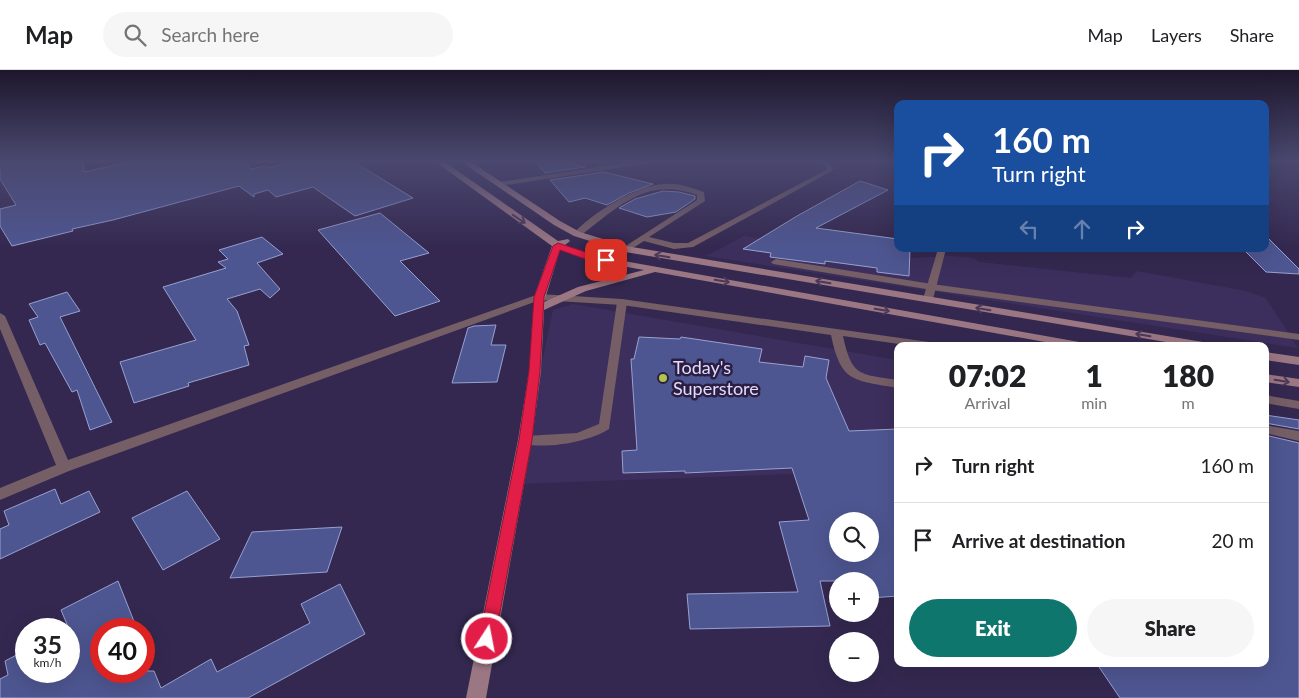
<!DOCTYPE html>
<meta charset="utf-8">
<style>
:root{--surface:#fff;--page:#f6f6f6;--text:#202124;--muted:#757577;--line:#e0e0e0;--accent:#0f766e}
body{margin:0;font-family:Lato,sans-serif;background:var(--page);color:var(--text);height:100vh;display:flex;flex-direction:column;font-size:19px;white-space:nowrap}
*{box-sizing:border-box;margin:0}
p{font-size:16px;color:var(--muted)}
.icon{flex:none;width:28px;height:28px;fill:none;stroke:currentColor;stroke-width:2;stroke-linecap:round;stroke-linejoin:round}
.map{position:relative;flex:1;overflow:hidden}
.details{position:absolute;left:894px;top:272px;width:375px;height:325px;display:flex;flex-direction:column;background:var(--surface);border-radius:10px;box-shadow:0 5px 20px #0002}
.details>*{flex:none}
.top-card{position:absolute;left:894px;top:30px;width:375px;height:152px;border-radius:10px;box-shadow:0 5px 20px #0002;background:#1a4fa0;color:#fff;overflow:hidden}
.controls{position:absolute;left:829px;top:442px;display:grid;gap:10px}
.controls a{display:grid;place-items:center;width:50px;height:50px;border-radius:50%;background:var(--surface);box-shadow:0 5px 20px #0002;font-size:25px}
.speed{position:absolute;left:15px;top:548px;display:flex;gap:10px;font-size:25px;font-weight:700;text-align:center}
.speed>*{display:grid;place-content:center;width:65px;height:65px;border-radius:50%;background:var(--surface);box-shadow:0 5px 20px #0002;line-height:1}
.speed small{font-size:12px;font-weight:400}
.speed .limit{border:8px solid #d22;background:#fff;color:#111}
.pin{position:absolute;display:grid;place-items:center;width:42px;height:42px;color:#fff;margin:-21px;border-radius:10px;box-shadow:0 2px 8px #0006}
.me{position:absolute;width:55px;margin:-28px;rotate:11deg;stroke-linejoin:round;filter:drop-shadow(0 0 4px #0008)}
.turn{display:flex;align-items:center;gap:18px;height:105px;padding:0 15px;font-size:22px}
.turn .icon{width:65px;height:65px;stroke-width:2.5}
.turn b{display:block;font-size:35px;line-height:42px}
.lanes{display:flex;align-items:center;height:48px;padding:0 15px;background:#0003;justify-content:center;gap:25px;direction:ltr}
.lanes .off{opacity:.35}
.eta{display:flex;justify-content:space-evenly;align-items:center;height:85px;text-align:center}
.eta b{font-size:30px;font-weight:800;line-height:35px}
.button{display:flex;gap:10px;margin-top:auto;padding:10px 15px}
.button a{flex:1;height:58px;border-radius:30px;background:var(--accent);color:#fff;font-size:20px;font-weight:800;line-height:58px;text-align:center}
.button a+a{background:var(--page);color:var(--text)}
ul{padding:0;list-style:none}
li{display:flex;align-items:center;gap:15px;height:75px;padding:0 15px;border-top:1px solid var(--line)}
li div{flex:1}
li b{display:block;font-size:19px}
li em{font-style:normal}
header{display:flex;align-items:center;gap:30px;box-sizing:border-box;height:70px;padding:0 25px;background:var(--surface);border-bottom:1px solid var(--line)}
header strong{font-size:24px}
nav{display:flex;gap:28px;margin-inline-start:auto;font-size:18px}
.search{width:350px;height:45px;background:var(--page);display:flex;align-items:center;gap:12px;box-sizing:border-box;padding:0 18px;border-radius:28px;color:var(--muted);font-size:19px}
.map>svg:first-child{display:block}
.built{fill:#3d2f5d}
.building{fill:#4e5691;stroke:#98a1d1;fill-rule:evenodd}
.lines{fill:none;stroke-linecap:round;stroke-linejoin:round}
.lane{fill:#755e66;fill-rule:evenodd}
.street{fill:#755e66;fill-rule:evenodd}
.secondary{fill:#9b7783;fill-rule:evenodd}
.oneway{stroke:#4c3958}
.route{fill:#e11d48;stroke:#92132f}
.poi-dot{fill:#b2c34c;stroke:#2a1e45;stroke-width:2}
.labels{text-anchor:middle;stroke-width:5;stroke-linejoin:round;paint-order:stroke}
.poi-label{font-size:18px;fill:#e2dcf6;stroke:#2a1e45;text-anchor:start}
</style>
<header>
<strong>Map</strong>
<div class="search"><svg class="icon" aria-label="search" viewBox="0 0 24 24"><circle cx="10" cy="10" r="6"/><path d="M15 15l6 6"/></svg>Search here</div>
<nav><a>Map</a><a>Layers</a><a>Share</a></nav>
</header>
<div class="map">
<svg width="1299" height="628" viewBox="0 0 1299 628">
<rect width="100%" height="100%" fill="#342850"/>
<g class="built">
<path d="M744,166l167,22 39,-2 24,2 5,4 152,16 6,-7 109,20 20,7 32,50 -592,-92z"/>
<path d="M573,234l324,56v110l-380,14 36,-174z"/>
</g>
<g class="building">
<path d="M0,90h83l1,12 55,-12h108l4,9 14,-3 3,2 31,-8h52l62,38 -58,18 -42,-29 -37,10 -8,-7 -14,4v3l-15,-11 -126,34 -41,9 1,2 -61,15 -12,-20v-17l16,-4 -16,-26z"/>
<path d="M534,90h22l29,7 -40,6z"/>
<path d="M604,102l49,12 -24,9 -22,12 -22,-7 -16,4 -19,-22z"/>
<path d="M860,111l28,9 -72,38 82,11v10h12l-1,27 -32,-4v-4l-52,-7v3l-55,-7 1,-4 -28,-4 54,-33z"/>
<path d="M663,121l16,1 16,4v3l-19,13 -29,5 -28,-9 16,-9z"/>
<path d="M380,143l49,40 -29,8 40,40 -45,15 -77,-86z"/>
<path d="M1265,165l34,34v5l-33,-2 -23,-23h22z"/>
<path d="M262,167l21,17 -26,9 23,26 -10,9 -10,-9 -33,10 10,12 12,34 -5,1 5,19 -61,18 1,3 -55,17 -14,-41 76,-22 -33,-53 63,-19 -8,-6 10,-3 -9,-9z"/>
<path d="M67,222l13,19 -20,6 52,105 -22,8 -13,-40 -5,2 -27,-49 -5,2 -11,-25 9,-3 -9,-13z"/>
<path d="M496,255l-5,20h15l-9,37 -45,1 16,-55 6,-2z"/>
<path d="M639,267l41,2 1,-2 81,12 -3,13 44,5 2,-11 24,4 -3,18 23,53 49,-2v167l-28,2v-17h-50l10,45 -140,3 -3,-35 111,-2 -19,-70 30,-2 -17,-52 -107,5v-2l-62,2 -1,-22 15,-1 -6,-91h3zM838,451h32v33h-32z"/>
<path d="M1265,345l34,5v9l-34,-6z"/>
<path d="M1265,365l34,8v255h-179l-23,-34h168z"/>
<path d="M55,419l6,15 28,-13 11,21 -100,47v-30l9,-4 -5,-14z"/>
<path d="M187,421l33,48 -57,31 -31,-52z"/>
<path d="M342,457l-15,45 -97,6 22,-46z"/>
<path d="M118,511l19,48h-36v42h53l7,17 50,-29 6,13 93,-49 -9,-19 39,-20 25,50 -117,64h-248v-19l8,-4 -3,-14 21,-11v21h43v-42l-8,-19z"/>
</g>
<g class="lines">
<g class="lane">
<path d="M645,90l8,1 -3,2 -151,23 -4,-2 4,-2z"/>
<path d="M818,90h7l9,8 -4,4 -137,75 -19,2 -30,-8 -16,10h-6l-1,-2 76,-49v-5c-50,-19 -79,12 -117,41l-7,-2c19,-21 65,-50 93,-50 14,-1 25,4 38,8l1,9 -56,36 25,6h14l138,-73 1,-2z"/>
<path d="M938,179h8l-13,50 -5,3 -5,-3z"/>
<path d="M622,229l5,3 -18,127c-20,13 -65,21 -88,14l-2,-3 2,-3 4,-1 52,-3 22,-9 18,-122z"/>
</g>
<g class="street">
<path d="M249,90h22c-5,4 -17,4 -22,0z"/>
<path d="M776,189l156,25 367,50v6l-367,-50 -159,-26 -2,-2z"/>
<path d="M539,224l83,5 314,44 6,3h-29l-70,-10c9,41 16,38 55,44v8c-45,-8 -57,-5 -67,-53l-209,-30 -82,-5 -471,171 -69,29v-12l56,-23 -56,-136v-16l5,3 63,144z"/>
<path d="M1265,325l34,6v8l-34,-6z"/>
<path d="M1265,355l34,6v10l-34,-8z"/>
</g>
<g class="secondary">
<path d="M433,90h9l116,81 10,-2 2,2 -5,4 25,10 495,88 6,3h-24l-412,-74 -69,19 -42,19 -3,61 -9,69 -46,258h-20l52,-258 11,-69 5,-74 18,-51zM560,180l28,10 56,10 -66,17 -34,15z"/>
<path d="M459,90h9l92,61 20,11 46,14 583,97 6,3h-25l-565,-94 -51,-16 -20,-11z"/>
<path d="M1265,282l34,5v8l-34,-5z"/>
<path d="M1265,304l34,5v8l-34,-5z"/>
</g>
</g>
<defs><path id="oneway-shaft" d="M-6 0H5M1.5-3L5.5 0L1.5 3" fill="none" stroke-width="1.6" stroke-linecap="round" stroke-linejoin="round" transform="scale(1.25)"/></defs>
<g class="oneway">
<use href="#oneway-shaft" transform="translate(519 149) rotate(34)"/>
<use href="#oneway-shaft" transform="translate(662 186) rotate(-170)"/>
<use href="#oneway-shaft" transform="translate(722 211) rotate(10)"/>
<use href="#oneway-shaft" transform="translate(823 212) rotate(-171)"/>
<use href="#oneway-shaft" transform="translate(983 239) rotate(-171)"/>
<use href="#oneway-shaft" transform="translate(882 240) rotate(10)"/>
<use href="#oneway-shaft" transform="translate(1143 265) rotate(-171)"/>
<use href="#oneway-shaft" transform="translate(1282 311) rotate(10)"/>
</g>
<linearGradient id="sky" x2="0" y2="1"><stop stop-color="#1d162c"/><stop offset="0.51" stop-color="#4a486f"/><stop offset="1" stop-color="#4a486f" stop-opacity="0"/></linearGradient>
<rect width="1299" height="178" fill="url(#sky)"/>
<path class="route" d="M558,173l52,17 -4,3 -21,-4 -25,-9 -16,47 -4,74 -8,69 -37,199 -2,5 -6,3 -6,-3 -2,-5 40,-199 10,-69 5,-74 19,-51z"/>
<circle class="poi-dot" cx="663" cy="308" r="5"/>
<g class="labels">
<g class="poi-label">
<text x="673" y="304">Today's<tspan x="673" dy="21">Superstore</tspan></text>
</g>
</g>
</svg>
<div class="controls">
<a><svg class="icon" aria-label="search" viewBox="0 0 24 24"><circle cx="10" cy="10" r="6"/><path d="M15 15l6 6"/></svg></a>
<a>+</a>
<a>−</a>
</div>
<div class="speed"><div>35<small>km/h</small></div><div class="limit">40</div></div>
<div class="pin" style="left:606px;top:190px;background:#d93025"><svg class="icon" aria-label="arrive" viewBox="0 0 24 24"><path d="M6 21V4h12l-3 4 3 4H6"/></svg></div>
<svg class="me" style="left:487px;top:569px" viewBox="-20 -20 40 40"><circle r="17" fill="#e11d48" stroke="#fff" stroke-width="3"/><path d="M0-11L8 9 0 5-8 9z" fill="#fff"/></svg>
<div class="top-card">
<div class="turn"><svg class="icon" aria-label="right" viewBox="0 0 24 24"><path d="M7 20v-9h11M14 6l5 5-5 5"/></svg><div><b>160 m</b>Turn right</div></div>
<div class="lanes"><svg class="icon off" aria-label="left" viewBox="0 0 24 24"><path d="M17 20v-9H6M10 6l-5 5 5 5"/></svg><svg class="icon off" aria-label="ahead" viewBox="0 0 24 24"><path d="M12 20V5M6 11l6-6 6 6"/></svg><svg class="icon" aria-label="right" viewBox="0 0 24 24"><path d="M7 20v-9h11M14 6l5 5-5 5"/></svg></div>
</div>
<section class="details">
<div class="eta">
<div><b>07:02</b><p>Arrival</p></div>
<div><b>1</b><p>min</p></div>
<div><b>180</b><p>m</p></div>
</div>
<ul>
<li><svg class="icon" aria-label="right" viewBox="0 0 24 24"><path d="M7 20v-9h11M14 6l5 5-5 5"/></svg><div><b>Turn right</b></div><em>160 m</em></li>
<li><svg class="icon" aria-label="arrive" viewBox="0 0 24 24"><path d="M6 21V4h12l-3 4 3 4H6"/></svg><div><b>Arrive at destination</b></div><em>20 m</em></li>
</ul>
<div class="button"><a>Exit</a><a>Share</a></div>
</section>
</div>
